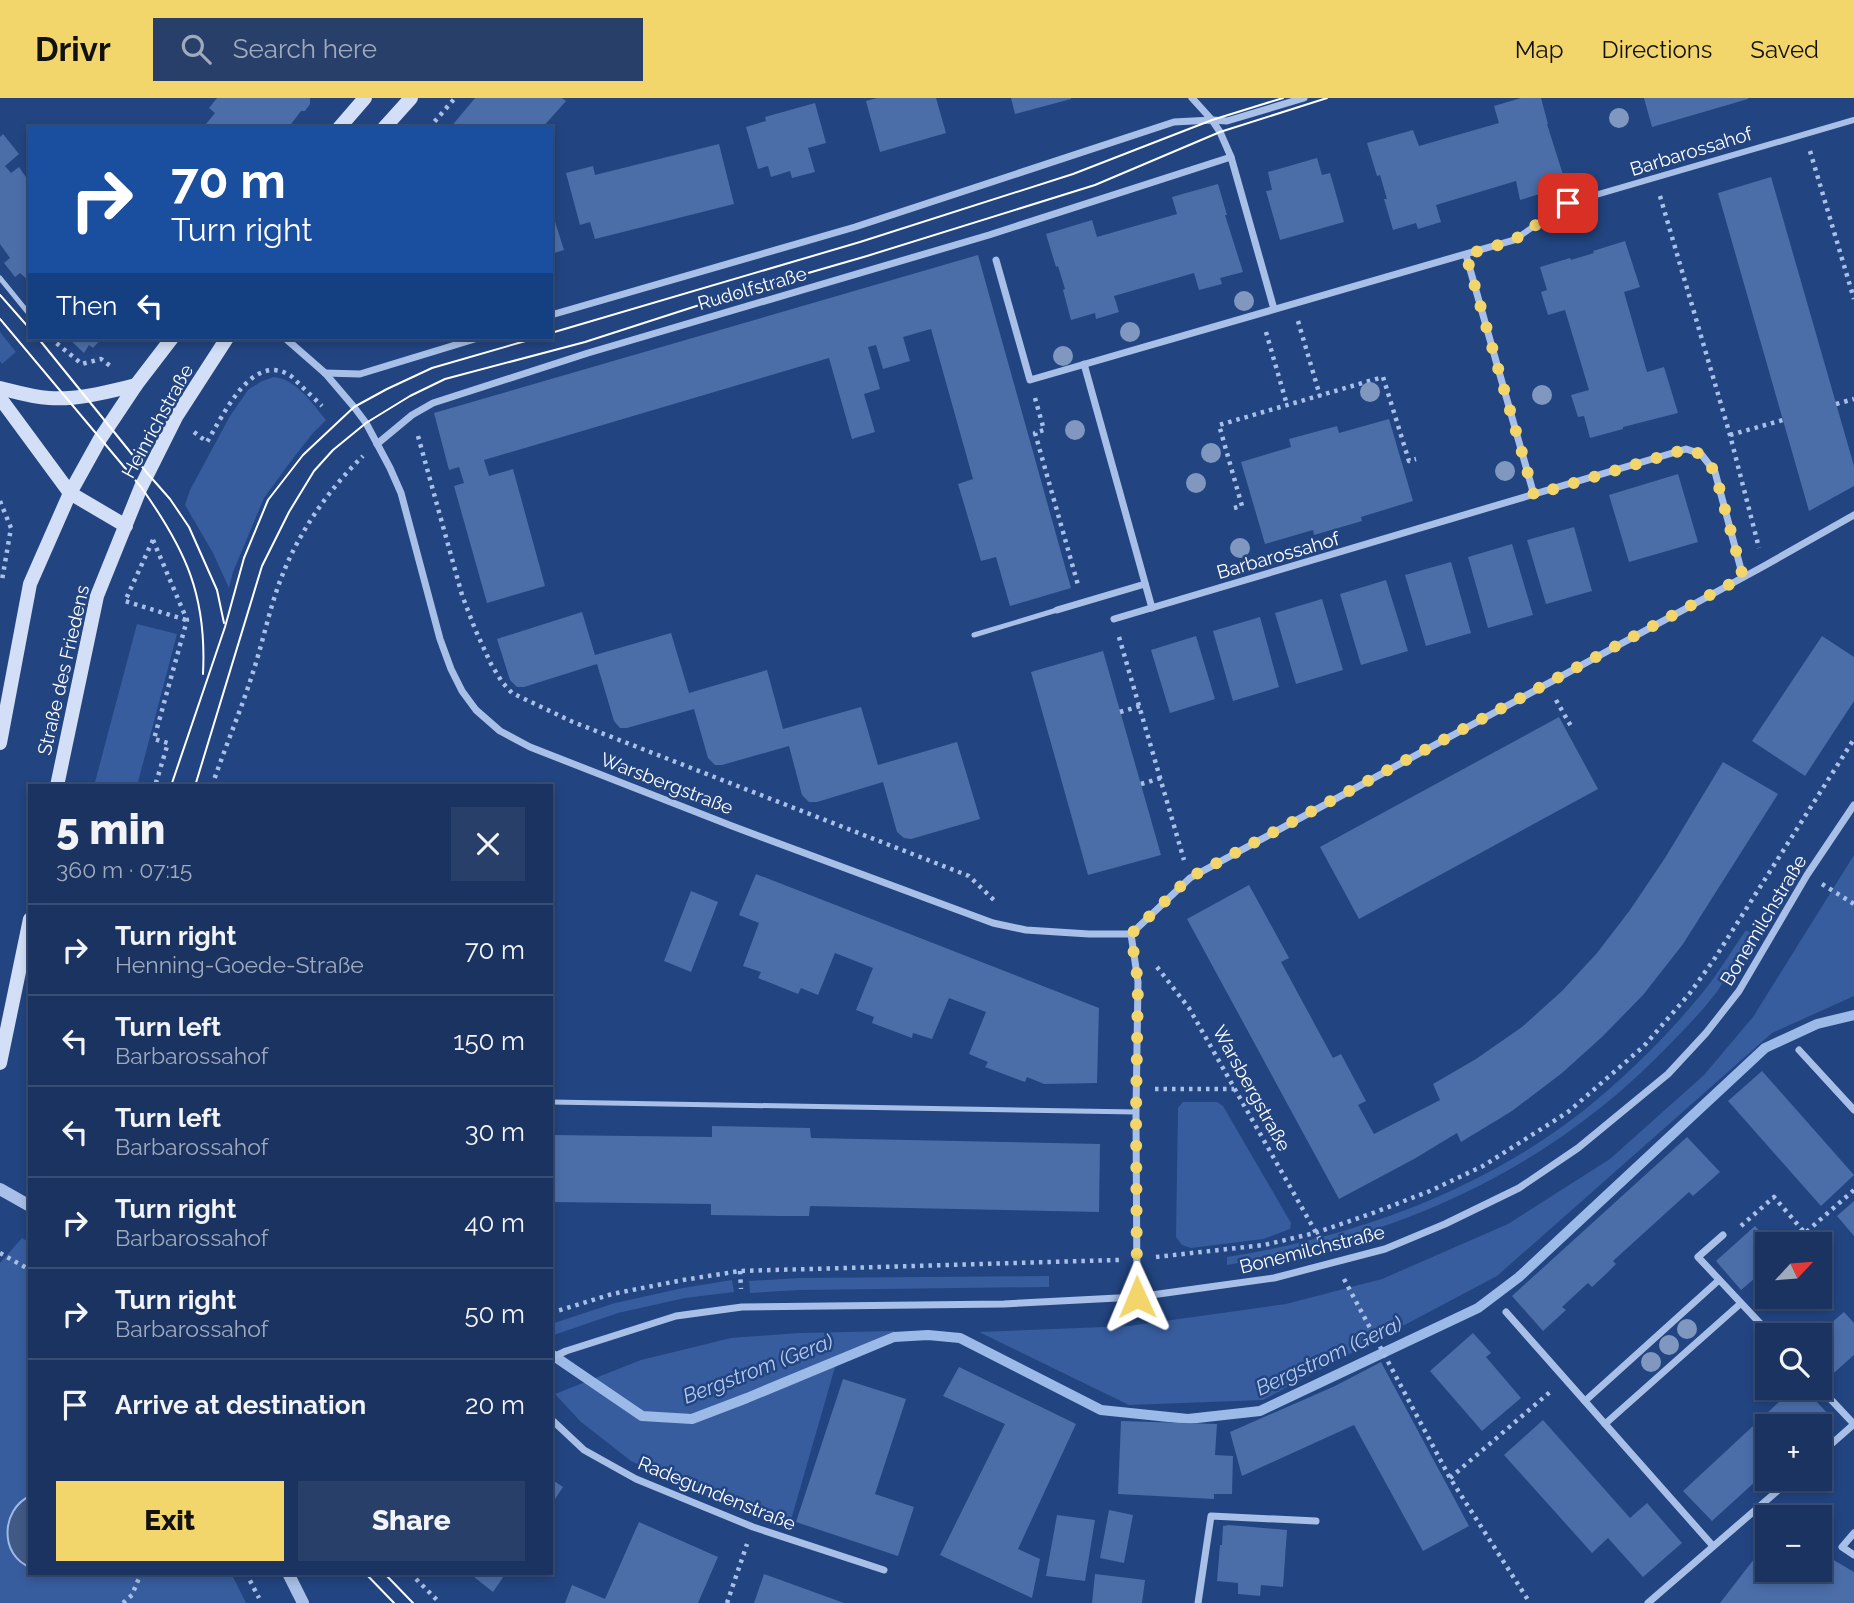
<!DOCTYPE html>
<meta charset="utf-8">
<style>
:root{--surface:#1a3360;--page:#273f69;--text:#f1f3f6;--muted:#9faabd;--line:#384e75;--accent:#f2d56b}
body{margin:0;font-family:Raleway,sans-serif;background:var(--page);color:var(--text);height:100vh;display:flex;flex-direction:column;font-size:26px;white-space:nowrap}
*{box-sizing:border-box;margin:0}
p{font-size:23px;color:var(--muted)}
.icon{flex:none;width:38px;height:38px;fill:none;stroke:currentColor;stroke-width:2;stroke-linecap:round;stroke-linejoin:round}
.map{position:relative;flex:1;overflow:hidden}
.drawer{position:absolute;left:28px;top:686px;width:525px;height:791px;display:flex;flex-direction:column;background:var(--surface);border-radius:0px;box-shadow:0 4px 10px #0003,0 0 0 2px var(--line)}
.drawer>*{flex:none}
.hud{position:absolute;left:28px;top:28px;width:525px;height:214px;border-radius:0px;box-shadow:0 4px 10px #0003,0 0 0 2px var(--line);background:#1a4fa0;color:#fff;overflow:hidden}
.needle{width:46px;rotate:64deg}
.buttons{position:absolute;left:1755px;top:1134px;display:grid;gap:14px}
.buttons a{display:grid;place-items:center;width:77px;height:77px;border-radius:0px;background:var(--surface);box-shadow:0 4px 10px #0003,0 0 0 2px var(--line);font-size:35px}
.pin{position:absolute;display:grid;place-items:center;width:60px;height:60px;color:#fff;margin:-30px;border-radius:14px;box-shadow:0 4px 10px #0006}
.me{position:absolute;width:77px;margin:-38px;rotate:359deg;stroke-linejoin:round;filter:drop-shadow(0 0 5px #0008)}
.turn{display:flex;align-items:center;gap:24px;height:147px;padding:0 28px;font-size:32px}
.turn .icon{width:91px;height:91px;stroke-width:2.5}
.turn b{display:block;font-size:49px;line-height:60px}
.then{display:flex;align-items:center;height:66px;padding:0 28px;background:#0003;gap:14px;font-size:26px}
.round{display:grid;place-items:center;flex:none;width:74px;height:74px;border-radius:0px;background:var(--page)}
.headline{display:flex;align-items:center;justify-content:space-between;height:119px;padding:0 28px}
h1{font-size:42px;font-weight:800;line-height:52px}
.action{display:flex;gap:14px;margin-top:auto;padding:14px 28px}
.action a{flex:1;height:80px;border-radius:0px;background:var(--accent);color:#111;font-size:28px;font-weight:800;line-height:80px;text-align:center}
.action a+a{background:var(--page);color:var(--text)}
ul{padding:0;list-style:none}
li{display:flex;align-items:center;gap:21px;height:91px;padding:0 28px;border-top:2px solid var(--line)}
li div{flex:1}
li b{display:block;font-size:26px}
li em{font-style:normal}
header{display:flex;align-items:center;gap:42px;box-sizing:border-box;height:98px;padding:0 35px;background:var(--accent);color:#111}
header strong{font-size:33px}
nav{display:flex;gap:38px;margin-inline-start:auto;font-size:24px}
.search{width:490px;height:63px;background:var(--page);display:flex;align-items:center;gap:18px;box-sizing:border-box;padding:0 24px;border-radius:0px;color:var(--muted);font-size:26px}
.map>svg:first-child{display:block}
.green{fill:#375d9e}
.water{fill:#415985;stroke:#9cbae8;stroke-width:2}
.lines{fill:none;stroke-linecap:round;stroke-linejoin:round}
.stream{stroke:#9cbae8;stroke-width:10}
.building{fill:#4b6ea9}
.path{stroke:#a8c0e7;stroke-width:4.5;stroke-dasharray:3.5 5;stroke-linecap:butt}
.service{stroke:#a8c0e7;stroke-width:5}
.pedestrian{stroke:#a8c0e7;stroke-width:6}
.minor{stroke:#a8c0e7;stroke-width:7}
.tertiary{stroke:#a8c0e7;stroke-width:12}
.secondary{stroke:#d2dff6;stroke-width:14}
.tram{stroke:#fff;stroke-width:2}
.tree{fill:#8098c0}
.route{stroke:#f2d56b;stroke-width:12;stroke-dasharray:0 21.6}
.labels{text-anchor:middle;stroke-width:5;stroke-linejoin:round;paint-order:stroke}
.street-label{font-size:19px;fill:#fff;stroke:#224480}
.water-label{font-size:21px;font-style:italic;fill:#b4caef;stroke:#224480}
</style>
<header>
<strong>Drivr</strong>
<div class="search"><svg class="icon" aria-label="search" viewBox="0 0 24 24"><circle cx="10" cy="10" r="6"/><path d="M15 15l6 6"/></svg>Search here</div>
<nav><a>Map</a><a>Directions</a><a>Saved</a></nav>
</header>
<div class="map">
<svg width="1854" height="1505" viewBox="0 0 1854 1505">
<rect width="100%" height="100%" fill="#224480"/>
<g class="green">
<path d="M0,234l16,20 -14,12 -2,-3z"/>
<path d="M274,279c22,2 39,27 52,43l-13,13 -22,28 -27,37 -31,74 -4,16 -16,-35 -28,-48 5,-15 40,-74 18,-26 14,-9z"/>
<path d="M137,526l40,10 -40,152h-43z"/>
<path d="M1854,757v141l-82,37 -275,243 -234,124 -134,5 -150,-73 150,-6 157,-22 96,-25 126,-55 102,-65 94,-84 49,-58z"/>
<path d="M1746,832l8,5c-13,19 -25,40 -38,58 -14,18 -30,35 -46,51 -120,126 -273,194 -443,221v-8c125,-19 256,-67 356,-146 44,-35 85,-76 121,-120 15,-19 28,-41 42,-61z"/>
<path d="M1183,1004h34l6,4 68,117 -1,6 -27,10 -72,9 -9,-3 -6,-8 2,-129z"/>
<path d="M22,1140l8,5v330h201l15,30h-246v-340z"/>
<path d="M1049,1178v11l-249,3 -50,3 -1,-12 51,-3z"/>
<path d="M732,1182l2,12 -49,6 -67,15 -67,23v-12l64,-21 68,-15z"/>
<path d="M895,1233l-60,36 -44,153 -90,-26 -70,-33 -50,-39 -26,-28 86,-34 90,-22 68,-5z"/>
</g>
<path class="water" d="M30,1398v71c-30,-11 -30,-57 0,-71z"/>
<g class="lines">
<path class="stream" d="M551,1256l91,62 50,3 55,-21 147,-61 34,-2 32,3 141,72 87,9 72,-8 218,-103 41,-31 246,-229 52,-24 37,-9"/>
</g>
<g class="building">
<path d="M217,0h93v6l-5,7h-4l-13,17h-77l-5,-4 9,-11 -6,-5z"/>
<path d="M475,0h87l4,3 -24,27h-92z"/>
<path d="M877,0h59l10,35 -66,19 -14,-51z"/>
<path d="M1011,0h60v1l-56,15z"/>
<path d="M1521,0h20l7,26h-1l18,57 -23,7 1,5 -23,7 -4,-19 -80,24 5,17 -23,7 -2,-6 -23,7 -9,-31h3l-7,-24 -3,1 -10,-33 46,-13 6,16 80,-23 -5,-17z"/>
<path d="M1644,0h104v1l-96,28z"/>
<path d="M815,5l11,40 -18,5 7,24 -23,6 -2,-7 -19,6 -3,-11 -10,3 -12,-42 20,-6 -1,-4z"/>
<path d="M3,36l16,20 -14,12 6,7 8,-6 9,13 2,-1v103l-10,-9 -5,4 -11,-14 6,-5 -10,-14v-107z"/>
<path d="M719,46l15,60 -139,35 -5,-17 -10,3 -14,-52 27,-7 2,9z"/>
<path d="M1317,60l5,17 8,-2 14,49 -64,18 -14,-49 6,-1 -4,-18z"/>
<path d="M1771,79l83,289v20l-45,25 -91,-318z"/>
<path d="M1218,86l9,31h-2l18,57 -23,6 2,6 -23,6 -5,-17 -80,23 5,16 -23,7 -1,-6 -24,7 -8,-30 2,-1 -7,-23 -2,1 -10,-33 46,-14 5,17 80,-23 -5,-17z"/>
<path d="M551,111l13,41 -13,4z"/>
<path d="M1625,143l15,46 -16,5 23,80 17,-5 14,46 -55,14v2l-33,9 -6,-22 -6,1 -7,-22 18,-5 -24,-80 -17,5 -7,-23 6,-2 -7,-23 30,-9 1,2 23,-7 -1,-2z"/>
<path d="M978,157l93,333 -61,18 -14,-49 -15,4 -23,-77 15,-5 -42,-150 -28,8 7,24 -27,8 -7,-24 -8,2 12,42 -16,5 11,38 -23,7 -23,-81 -345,102 5,16 24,-7 32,117 -58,17 -33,-117 10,-3 -5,-16 -10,3 -15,-57z"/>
<path d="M68,240h34l-9,10 -4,-3 -5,8z"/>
<path d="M1389,321l24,82 -52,16 1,4 -48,14 -1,-5 -48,14 -24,-82 50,-15 -2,-8 48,-13 2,7z"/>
<path d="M1678,376l20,68 -69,20 -20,-67z"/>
<path d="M1574,429l18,64 -46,13 -19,-64z"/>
<path d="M1512,446l21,71 -45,13 -20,-71z"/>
<path d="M1451,464l20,71 -45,13 -21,-71z"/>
<path d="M1386,482l22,71 -47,14 -21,-71z"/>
<path d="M1322,501l21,71 -47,14 -21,-71z"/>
<path d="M582,514l13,43 76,-22 18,60 78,-23 16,59 78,-22 17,58 79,-23 23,77 -69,20 -7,-1 -7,-6 -14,-50 -66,20h-8l-7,-7 -13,-49 -67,19h-7l-7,-7 -14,-49 -67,19h-7l-6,-7 -17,-57 -73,23h-7l-7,-7 -13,-41z"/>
<path d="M1260,519l19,70 -46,14 -20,-70z"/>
<path d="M1196,538l19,63 -45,14 -19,-63z"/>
<path d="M1822,538l32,21v44l-49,75 -53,-35z"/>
<path d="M1103,553l58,204 -73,20 -57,-203z"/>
<path d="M1559,619l39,72 -239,130 -39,-72z"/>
<path d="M1723,664l55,32 -95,150 -40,51 -41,42 -40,36 -50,38 -51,31 -4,-9 -43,26 -75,40 -152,-280 62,-34 40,73 -8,4 52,96 8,-4 25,47 -8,4 16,29 66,-34 -7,-16 43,-25 46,-32 40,-36 35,-38 33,-43 35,-52z"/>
<path d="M756,776l343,134 -2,75 -53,1 -17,-7 -2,5 -40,-15 3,-5 -19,-8 17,-42 -37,-14 -17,41 -19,-6 -1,5 -40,-15 2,-6 -18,-7 17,-42 -38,-15 -17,42 -17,-7 -3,6 -40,-16 3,-6 -18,-6 16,-43 -20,-8z"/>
<path d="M691,793l27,11 -27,70 -27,-11z"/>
<path d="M1762,973l92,104 -33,31 -93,-105z"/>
<path d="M712,1028l98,2 1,10 289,6 -1,68 -289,-6 -1,10h-28l-70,-1v-11l-160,-2v-67l161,2z"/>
<path d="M1687,1039l33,35 -27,24 -4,-4 -76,69 3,3 -10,10 -14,13 -4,-4 -26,24 4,3 -23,21 -31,-35z"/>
<path d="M1854,1103v35l-17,-20z"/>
<path d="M1755,1128l16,18h-3v23l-27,23 -25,-29z"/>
<path d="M1844,1214l10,11v32l-27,24 -7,-7v-37h-3z"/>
<path d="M1473,1235l18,20 -5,4 35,41 -39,33 -52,-60z"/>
<path d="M1381,1264l88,164 -46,25 -69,-126 -112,51 -12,-44 105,-46z"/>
<path d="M959,1269l117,57 -58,125 22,10 -8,39 -92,-43 65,-131 -62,-28z"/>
<path d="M843,1281l63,20 -31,95 39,13 -16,49 -102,-34z"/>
<path d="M1794,1290h10l24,26 -13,12h-47v44l-56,51 -29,-30z"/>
<path d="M1543,1322l87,98 17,-15 35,40 -39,34 -35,-39 -16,15 -88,-98z"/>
<path d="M1121,1323l96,3 -2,31 18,1 -1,38h-18v5l-96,-5z"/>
<path d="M551,1381l12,8 -12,18z"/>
<path d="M1109,1412l24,5 -9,48 -24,-5z"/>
<path d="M1057,1417l38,5 -10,61 -39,-5z"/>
<path d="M639,1424l79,35 -20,46h-133l7,-18 33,14z"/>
<path d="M1229,1427l58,5 -4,57 -22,-2 -1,11 -22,-2v-11l-21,-2 3,-36h2l1,-19z"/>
<path d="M1768,1443v29h52v-18l34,20v31h-134z"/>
<path d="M469,1475h37l-13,19z"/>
<path d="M764,1476l80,29h-90z"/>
<path d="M1095,1476l50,6 -3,23h-50z"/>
</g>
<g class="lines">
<g class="path">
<path d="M429,30l26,-30"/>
<path d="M1810,53l44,148"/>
<path d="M1660,98l70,239 29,113"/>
<path d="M1298,223l22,75"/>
<path d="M1266,234l21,73"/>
<path d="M50,240l32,26 19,-5 12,9"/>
<path d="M1035,300l9,32 -9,3 43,152"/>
<path d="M1836,306l18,-5"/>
<path d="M194,334l13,10c16,-26 45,-92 84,-66l31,30"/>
<path d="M1730,337l53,-15"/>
<path d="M418,338l44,159 13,34 16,35 11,18 10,11 61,29 396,154 28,27"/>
<path d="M0,403l11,27 -9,52"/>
<path d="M1234,410l8,-2 -23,-81 164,-48 26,84 7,-2"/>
<path d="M153,442l34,80 -33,119 14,4 -13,43"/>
<path d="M153,442l-28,61 61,19"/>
<path d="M1119,539l65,223"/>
<path d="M1556,602l16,28"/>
<path d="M1120,614l20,-6"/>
<path d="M1141,686l20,-6"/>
<path d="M212,688c13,-39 30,-78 42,-117 10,-31 16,-63 28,-93 17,-44 47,-87 81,-120"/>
<path d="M1822,786l32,20"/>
<path d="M1157,869l32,41 134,237"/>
<path d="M1155,991h79"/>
<path d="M29,1011h1"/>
<path d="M1741,1128l33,-29 31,36 49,-43"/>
<path d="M0,1155l30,17"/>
<path d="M1156,1159l108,-12 51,-12 58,-20 57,-22 53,-25 85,-54 76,-66 46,-53 25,-35 139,-219"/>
<path d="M740,1173l1,18"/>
<path d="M1344,1181l106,199 80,125"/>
<path d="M551,1215l61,-19 71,-14 57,-9 379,-11"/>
<path d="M1450,1380l100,-86"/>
<path d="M246,1475l13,25"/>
<path d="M410,1475l30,30"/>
<path d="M123,1505l9,-8 9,-22"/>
<path d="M727,1505l20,-59"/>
</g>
<g class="service">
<path d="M0,180l30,37"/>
<path d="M974,537l83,-25"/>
<path d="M551,1004l585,10"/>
</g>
<path class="pedestrian" d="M1514,142l54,-37 286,-83"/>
<g class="minor">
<path d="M1192,0l20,22 8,12 11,25 43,152"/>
<path d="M1466,157l68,240"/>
<path d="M996,162l34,120 484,-140"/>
<path d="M551,217l304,-88 319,-105 38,-2 15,1 77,-23"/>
<path d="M285,240l40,35 29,34 12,16 24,45 11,25 39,146 11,30 11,22 14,19 24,21 30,16 202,79 261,97 33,7 63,4h42"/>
<path d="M1084,266l68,244"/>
<path d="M325,275l35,1 118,-36"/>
<path d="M377,346l35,-29 21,-12 155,-50 401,-118 242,-78"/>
<path d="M1057,512l88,-26"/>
<path d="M1114,521l572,-170 15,5 14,18 28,105"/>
<path d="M1131,836l59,-56 574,-312 90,-51"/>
<path d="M1131,836l7,48 -2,130 1,185"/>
<path d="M1799,952l55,60"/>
<path d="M1723,1137l-25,22 73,78"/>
<path d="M1506,1214l207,234"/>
<path d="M551,1260l15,-7 110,-35 66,-9 262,-3 133,-7 137,-19 111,-29 60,-25 74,-36 59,-40 90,-74 38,-41 33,-42 68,-116 47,-70"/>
<path d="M1820,1290l34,36 -34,30"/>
<path d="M1585,1303l134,-121"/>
<path d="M551,1321l33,31 52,29 117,48 131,43"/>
<path d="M1605,1326l135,-120"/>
<path d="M1854,1435l-12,14 12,8"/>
<path d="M1198,1505l13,-87 105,5"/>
<path d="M1648,1505l143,-124"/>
</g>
<g class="tertiary">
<path d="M0,1091l30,17"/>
<path d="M288,1475l15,30"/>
</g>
<g class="secondary">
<path d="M339,30l26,-30"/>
<path d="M384,30l27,-30"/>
<path d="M0,290c16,4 32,9 49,10 29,2 58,-6 87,-13"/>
<path d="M0,300l70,95 56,33"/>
<path d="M0,645l30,-159 40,-91 30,-54 36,-54 36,-47"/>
<path d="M57,688l40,-190 44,-109 35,-70 51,-79"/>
<path d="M0,965l30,-144"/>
</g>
<g class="tram">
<path d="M0,197l30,34"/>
<path d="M0,221l141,168c45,63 66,109 62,187"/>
<path d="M551,235l309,-91 213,-68 139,-54 71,-22"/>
<path d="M38,240l110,136 22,25 19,28 28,63 7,33"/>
<path d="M171,688l54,-159 19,-69 24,-58 35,-45 51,-48 33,-18 45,-21 104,-30"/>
<path d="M195,688l67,-220 27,-54 25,-41 19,-21 33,-27 44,-27 35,-17 140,-37 130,-42 152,-44 228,-71 125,-53 107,-34"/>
<path d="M365,1475l29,30"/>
<path d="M384,1475l29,30"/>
</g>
</g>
<g class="tree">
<circle cx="1619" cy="20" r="10"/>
<circle cx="1244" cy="203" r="10"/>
<circle cx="1130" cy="234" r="10"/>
<circle cx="1063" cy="258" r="10"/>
<circle cx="1370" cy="294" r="10"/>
<circle cx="1542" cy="297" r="10"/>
<circle cx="1075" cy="332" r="10"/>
<circle cx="1211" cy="355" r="10"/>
<circle cx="1505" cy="373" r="10"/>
<circle cx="1196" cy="385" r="10"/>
<circle cx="1240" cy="450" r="10"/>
<circle cx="1687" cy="1231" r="10"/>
<circle cx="1669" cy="1247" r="10"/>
<circle cx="1651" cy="1264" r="10"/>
</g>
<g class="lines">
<path class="route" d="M1137,1199l-1,-185 2,-130 -7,-48 58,-56 554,-301 -28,-105 -14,-18 -15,-5 -152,46 -68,-240 48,-15 54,-37"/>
</g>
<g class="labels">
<g class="street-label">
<text transform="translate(1691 53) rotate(-17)" y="7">Barbarossahof</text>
<text transform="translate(752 190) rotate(-16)" y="7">Rudolfstraße</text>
<text transform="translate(157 323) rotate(-61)" y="7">Heinrichstraße</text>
<text transform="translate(1278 457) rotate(-16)" y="7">Barbarossahof</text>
<text transform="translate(63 572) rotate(-77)" y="7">Straße des Friedens</text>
<text transform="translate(667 685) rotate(21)" y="7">Warsbergstraße</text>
<text transform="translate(1763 822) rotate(-59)" y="7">Bonemilchstraße</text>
<text transform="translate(1252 990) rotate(61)" y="7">Warsbergstraße</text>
<text transform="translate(1312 1151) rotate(-14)" y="7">Bonemilchstraße</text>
<text transform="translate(717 1395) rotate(22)" y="7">Radegundenstraße</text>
</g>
<g class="water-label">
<text transform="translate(1329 1258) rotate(-25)" y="7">Bergstrom (Gera)</text>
<text transform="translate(758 1271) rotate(-21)" y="7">Bergstrom (Gera)</text>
</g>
</g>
</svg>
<div class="buttons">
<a><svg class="needle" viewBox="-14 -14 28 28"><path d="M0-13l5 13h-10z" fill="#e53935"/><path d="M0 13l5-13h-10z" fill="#9faabd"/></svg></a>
<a><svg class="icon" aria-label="search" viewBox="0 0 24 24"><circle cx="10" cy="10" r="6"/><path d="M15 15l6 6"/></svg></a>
<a>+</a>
<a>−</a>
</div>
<div class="pin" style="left:1568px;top:105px;background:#d93025"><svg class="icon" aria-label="arrive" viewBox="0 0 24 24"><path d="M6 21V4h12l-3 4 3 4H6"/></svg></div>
<svg class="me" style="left:1137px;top:1199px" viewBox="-20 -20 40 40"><path d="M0-17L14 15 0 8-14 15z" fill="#f2d56b" stroke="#fff" stroke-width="4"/></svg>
<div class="hud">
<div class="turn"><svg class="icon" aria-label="right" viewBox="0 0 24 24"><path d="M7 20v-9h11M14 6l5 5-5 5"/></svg><div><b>70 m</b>Turn right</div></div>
<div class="then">Then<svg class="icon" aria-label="left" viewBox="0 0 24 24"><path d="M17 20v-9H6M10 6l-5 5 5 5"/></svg></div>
</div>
<section class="drawer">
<div class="headline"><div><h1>5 min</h1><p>360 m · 07:15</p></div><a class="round"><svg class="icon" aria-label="close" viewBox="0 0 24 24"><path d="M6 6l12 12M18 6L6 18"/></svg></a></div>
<ul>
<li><svg class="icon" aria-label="right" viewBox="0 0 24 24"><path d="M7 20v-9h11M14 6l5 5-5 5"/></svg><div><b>Turn right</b><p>Henning-Goede-Straße</p></div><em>70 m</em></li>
<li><svg class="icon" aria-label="left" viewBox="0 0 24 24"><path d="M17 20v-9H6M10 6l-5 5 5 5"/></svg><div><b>Turn left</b><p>Barbarossahof</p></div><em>150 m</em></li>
<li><svg class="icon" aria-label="left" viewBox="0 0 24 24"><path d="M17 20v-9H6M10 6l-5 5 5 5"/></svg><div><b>Turn left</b><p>Barbarossahof</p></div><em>30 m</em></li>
<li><svg class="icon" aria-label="right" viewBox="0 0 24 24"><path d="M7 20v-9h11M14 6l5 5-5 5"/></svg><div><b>Turn right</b><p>Barbarossahof</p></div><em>40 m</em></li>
<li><svg class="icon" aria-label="right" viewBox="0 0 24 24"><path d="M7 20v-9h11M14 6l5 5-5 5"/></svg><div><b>Turn right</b><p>Barbarossahof</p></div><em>50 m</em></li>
<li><svg class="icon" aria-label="arrive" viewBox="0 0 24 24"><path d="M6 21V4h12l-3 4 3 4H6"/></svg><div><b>Arrive at destination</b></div><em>20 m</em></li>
</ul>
<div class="action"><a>Exit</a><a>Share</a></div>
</section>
</div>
